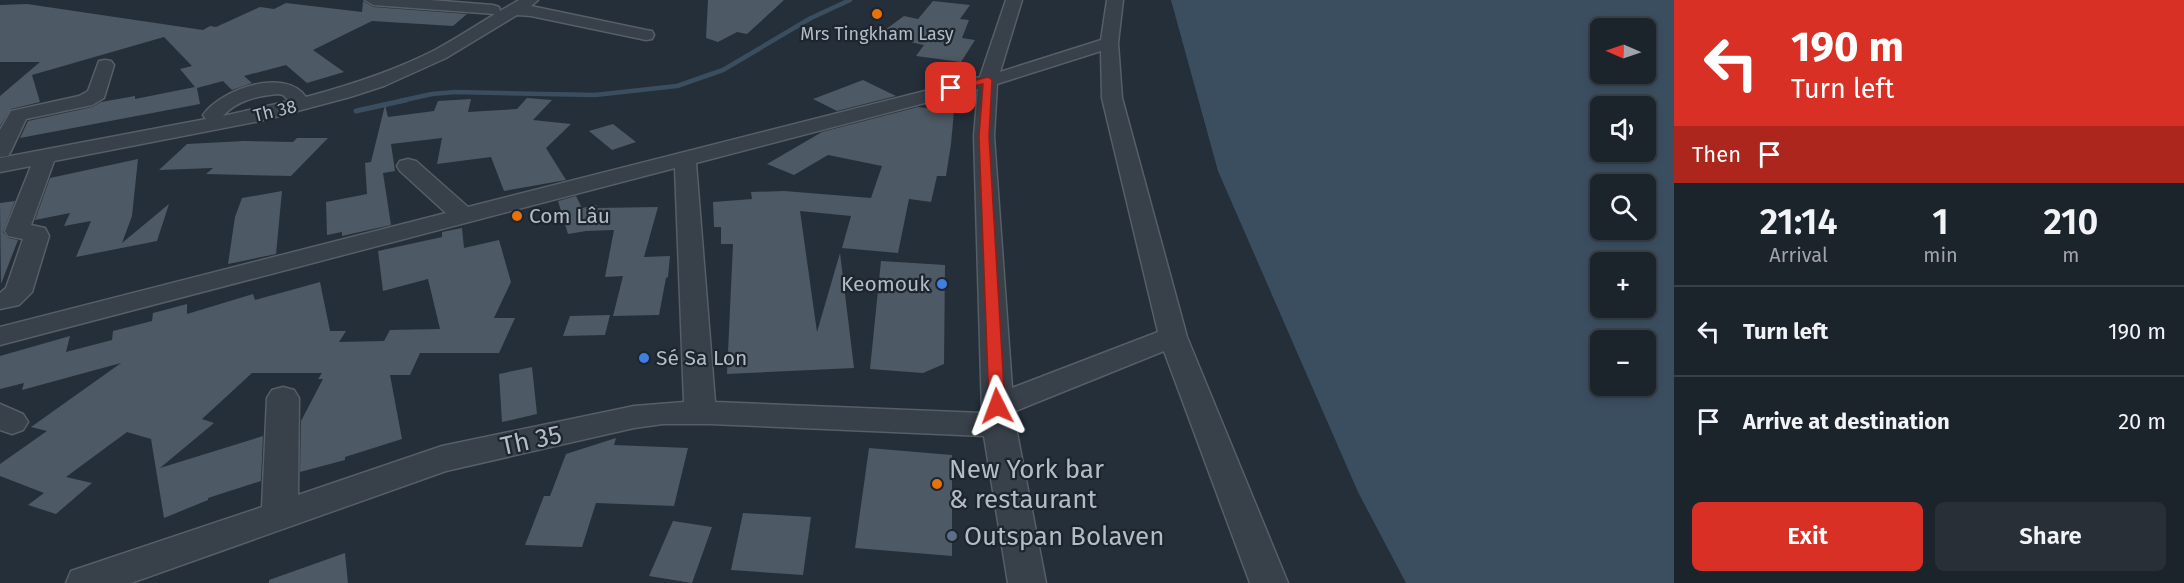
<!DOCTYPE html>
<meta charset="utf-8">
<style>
:root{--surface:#1b232b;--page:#282f37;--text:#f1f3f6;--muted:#a0a4a9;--line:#394047;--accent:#d93025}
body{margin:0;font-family:"Fira Sans",sans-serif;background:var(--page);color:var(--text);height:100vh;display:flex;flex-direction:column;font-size:22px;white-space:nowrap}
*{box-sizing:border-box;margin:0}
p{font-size:20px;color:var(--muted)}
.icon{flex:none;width:33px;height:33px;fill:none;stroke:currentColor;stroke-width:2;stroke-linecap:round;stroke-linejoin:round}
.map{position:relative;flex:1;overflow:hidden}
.panel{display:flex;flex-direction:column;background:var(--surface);width:510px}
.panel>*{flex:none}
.banner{background:#d93025;color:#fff;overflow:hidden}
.needle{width:39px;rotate:272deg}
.buttons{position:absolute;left:1590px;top:18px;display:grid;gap:12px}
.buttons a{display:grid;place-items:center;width:66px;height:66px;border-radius:9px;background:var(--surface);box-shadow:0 3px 9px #0003,0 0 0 2px var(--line);font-size:30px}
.pin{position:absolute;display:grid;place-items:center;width:51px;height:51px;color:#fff;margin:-26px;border-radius:12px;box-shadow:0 3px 9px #0006}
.me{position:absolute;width:66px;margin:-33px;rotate:357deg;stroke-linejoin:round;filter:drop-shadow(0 0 4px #0008)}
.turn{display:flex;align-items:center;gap:21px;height:126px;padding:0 18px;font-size:27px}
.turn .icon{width:78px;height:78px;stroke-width:2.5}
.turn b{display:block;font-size:42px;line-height:51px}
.then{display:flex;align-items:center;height:57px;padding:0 18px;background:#0003;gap:12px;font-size:22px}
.eta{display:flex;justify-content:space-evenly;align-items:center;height:102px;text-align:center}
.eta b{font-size:36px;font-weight:600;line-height:42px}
.primary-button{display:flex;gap:12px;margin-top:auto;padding:12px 18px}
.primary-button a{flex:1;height:69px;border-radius:9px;background:var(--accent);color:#fff;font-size:24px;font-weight:600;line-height:69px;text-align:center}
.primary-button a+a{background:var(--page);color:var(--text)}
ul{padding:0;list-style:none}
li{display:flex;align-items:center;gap:18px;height:90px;padding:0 18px;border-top:2px solid var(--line)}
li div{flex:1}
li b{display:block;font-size:22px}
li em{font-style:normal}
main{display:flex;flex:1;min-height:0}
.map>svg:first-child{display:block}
.water{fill:#3b4e60;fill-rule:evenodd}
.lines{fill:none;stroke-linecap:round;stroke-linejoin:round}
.stream-far1{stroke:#3b4e60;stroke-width:4.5}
.stream{stroke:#3b4e60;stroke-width:5}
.building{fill:#4d5964}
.minor-casing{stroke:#565e67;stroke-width:3}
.minor{fill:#384049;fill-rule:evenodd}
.route{fill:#d93025;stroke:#8d1f18;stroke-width:1.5}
.food-dot{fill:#e8710a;stroke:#1d252e;stroke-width:2}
.shop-dot{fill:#3f7fe0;stroke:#1d252e;stroke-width:2}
.service-dot{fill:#5c6f8a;stroke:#1d252e;stroke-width:2}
.labels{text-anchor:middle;stroke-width:4.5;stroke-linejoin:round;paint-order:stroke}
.far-poi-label{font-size:18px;fill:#b3bbc5;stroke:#1d252e}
.far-street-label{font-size:18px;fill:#b3bbc5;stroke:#1d252e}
.poi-label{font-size:21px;fill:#b3bbc5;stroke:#1d252e;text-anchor:start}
.near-street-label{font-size:26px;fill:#b3bbc5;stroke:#1d252e}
.near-poi-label{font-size:26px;fill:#b3bbc5;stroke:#1d252e;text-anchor:start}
</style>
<main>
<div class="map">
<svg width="1674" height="583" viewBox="0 0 1674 583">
<rect width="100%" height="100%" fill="#242f39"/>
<path class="water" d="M1171,0h503v583h-268l-48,-91 -140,-321zM1600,28h46v46h-46zM1600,106h46v46h-46zM1600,184h46v46h-46zM1600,262h46v46h-46zM1600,340h46v46h-46z"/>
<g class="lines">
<path class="stream-far1" d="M400,101l32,-7 23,-2 140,3 82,-9 46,-16 88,-52 39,-18"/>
<path class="stream" d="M356,111l50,-11"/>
</g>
<g class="building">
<path d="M708,0h76l-37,34 -10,-2 -19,10 -12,-4z"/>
<path d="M363,1l10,6 94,7 -14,12 -81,-5 -59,29 31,22 -37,11 -21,-18 -42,11 8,7 -20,7 -9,-9 -26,7 3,16 -180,34 8,-17 64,-14 9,-5 34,-6v3l60,-12 -15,-18 12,-3 -28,-29 -132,38 8,27 -29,7 -11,17v-30l40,-34h-40v-57l27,-1 176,26 7,-4 6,1 44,-20 14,2 12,-6 76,9z"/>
<path d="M933,1l37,4 -10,14 9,1 -7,18 13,2 -14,22 -45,-6 8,-11 -46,-10 26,-19 14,3z"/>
<path d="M863,80l33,16 -59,15 -24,-12z"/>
<path d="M527,98l25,2 -19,20 38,4 -25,24 20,32 -62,11 -13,-34 -54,7 5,-26 -51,6 4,27 -12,2 8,52 -49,11v-4l-15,3 -1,-33 41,-8 -2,-31 6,-1 14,-57 3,12 46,-6 4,-10 33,-2 -3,13 49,-3z"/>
<path d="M918,107l36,4 -3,33 -5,32h-9l-6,26 -22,-3 -11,54 -56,-5 9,-32 -51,-5 17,121 23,-79 14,115 -127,6 6,-130h-12v-17h-7l-1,-25 39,-3 -1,-7 33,-1 87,7 11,-32 -54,-11 -34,20 -27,-11 55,-32z"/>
<path d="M613,124l23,18 -24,8 -23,-19z"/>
<path d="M297,138h31l-37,38 -85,-2 7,-6 -54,2 28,-26 57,-3 49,1z"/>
<path d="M138,159l-6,57 -10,27 47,-39 -12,37 -81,16 15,-36 -27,5 6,-13 -35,7 15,-42z"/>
<path d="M282,191l-6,63 -48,10 7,-47 7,-19z"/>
<path d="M576,196l6,12 14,-3 1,3 61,-1 -14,50 26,-1 -2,21 -2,1 -7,37 -46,1 10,-40 -18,1 9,-47 -28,1 -18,3 -10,-33z"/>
<path d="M15,201l-12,31 5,6 10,2 -17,44 -1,-81z"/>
<path d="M462,228l2,20 35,-8 12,42 -17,36h21l-16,35h-79l-10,22h-20l12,64 -57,18v3l-45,12 1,-51 22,-42h-5l4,-6h-70l-50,46 12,4 -54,45 103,-32 -2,45 -53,17v2l-44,18 -13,-79 -24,-7 -61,45 26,6 -36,31 -28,-9 16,-12 -44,-17v-12l47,-33 -16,-4 90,-64 -99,27 2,-7 -24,6v-33l70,-20 -4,16 46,-12 1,-9 39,-10 1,-8 34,-9v10l66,-20 2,6 65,-18 10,49h16l-7,11 45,-1 6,-11 50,-1 -12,-50 -45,12 -5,-40 64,-14v-5z"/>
<path d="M881,261l64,4 -1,99 -21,9 -53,-4z"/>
<path d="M610,315l-5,20 -42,1 7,-20z"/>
<path d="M532,367l5,47 -35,8 -3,-48z"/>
<path d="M616,438l-2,7 74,3 -14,58 -78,-3 -14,44 -57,-2 19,-49h6l16,-42z"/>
<path d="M869,448l83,7v101l-97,-8z"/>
<path d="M743,513l68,4 -8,58 -72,-5z"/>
<path d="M673,521l39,6 -20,56 -43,-7z"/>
<path d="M345,553l3,30h-79v-3z"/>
</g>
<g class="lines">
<g class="minor-casing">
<g id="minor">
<path d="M365,0h65l63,5 6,2 1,4 19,-11h19l-7,6 115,24 6,1 2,4 -2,4 -6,1 -115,-24 -14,-1 -71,43 -62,28 -34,11 -90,24 -206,40 -23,64 14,3 4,8 -17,56 -13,13 -19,4v-16l6,-5 17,-49 -15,-3 -3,-5 26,-65 -31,6v-14l206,-39 -3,-4c18,-26 82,-48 103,-18 44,-12 88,-26 129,-47 20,-11 40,-24 60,-36l-122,-9zM278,94l5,1 6,6 -66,15c14,-16 35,-20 55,-22z"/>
<path d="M1006,0h16l-22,72 101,-32 6,-40h16l-5,43 4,55 65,239 101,246h-38l-86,-232 -151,61 33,171h-38l-24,-147 -274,-12h-47l-29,4 -188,43 -315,112h-65l5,-12 191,-64 5,-109 5,-8 11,-3 11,3 5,8 -1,97 144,-49 192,-40 50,-4 -9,-234 -675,177v-18l446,-114 -46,-42 -3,-5 3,-5 8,-2 8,2 52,46 512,-130zM1101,51l1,47 56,234 -146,56 -18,-252 3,-52zM978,89l-4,47 8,277 -267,-11 -19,-239z"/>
<path d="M105,60l6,1 3,4 -10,33 -12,7 -66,14 -15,32 -3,5 -8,1v-27l11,-19 68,-15 9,-5 11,-30z"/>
<path d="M0,404l23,10 5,8 -5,8 -11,4 -12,-4z"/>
</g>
</g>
<use href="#minor" class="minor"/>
</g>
<path class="route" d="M988,77l4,3 -3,56 16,270 -3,4h-11l-2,-4 -10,-270 4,-52 -32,7 -5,-3z"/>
<g class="food-dot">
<circle cx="877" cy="14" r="6"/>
<circle cx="517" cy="216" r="6"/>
<circle cx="937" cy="484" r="6"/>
</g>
<g class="shop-dot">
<circle cx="942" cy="284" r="6"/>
<circle cx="644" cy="358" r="6"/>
</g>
<circle class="service-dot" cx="952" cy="536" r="6"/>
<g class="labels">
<g class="far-poi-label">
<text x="877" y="40">Mrs Tingkham Lasy</text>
</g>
<g class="far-street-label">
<text transform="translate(275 111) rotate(-14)" y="6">Th 38</text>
</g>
<g class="poi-label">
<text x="529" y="223">Com Lâu</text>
<text x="930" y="291" text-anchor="end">Keomouk</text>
<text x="656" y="365">Sé Sa Lon</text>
</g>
<g class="near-street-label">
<text transform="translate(531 440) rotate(-12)" y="9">Th 35</text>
</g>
<g class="near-poi-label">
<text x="949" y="478">New York bar<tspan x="949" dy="30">&amp; restaurant</tspan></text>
<text x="964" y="545">Outspan Bolaven</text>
</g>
</g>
</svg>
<div class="buttons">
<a><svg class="needle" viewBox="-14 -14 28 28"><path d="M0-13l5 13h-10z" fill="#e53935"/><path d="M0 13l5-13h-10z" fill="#a0a4a9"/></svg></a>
<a><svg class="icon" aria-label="sound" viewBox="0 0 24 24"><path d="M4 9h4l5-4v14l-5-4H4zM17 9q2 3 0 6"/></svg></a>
<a><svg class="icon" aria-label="search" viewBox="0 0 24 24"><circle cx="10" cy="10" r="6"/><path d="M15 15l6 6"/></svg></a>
<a>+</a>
<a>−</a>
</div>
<div class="pin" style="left:951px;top:88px;background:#d93025"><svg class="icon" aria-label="arrive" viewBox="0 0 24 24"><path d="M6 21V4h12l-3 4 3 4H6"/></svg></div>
<svg class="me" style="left:997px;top:406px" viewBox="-20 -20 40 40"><path d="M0-17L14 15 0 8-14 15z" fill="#d93025" stroke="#fff" stroke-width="4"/></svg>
</div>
<section class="panel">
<div class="banner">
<div class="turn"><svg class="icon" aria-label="left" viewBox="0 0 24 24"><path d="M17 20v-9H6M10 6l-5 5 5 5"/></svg><div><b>190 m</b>Turn left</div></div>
<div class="then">Then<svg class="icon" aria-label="arrive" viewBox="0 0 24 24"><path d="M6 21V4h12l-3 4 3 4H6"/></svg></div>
</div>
<div class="eta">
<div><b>21:14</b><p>Arrival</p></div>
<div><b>1</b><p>min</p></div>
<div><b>210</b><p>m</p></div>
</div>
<ul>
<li><svg class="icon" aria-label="left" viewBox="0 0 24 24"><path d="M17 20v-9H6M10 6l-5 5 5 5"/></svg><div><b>Turn left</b></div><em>190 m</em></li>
<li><svg class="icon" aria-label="arrive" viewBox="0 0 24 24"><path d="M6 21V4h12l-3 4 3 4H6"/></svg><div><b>Arrive at destination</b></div><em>20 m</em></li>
</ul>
<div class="primary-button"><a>Exit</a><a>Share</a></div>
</section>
</main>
